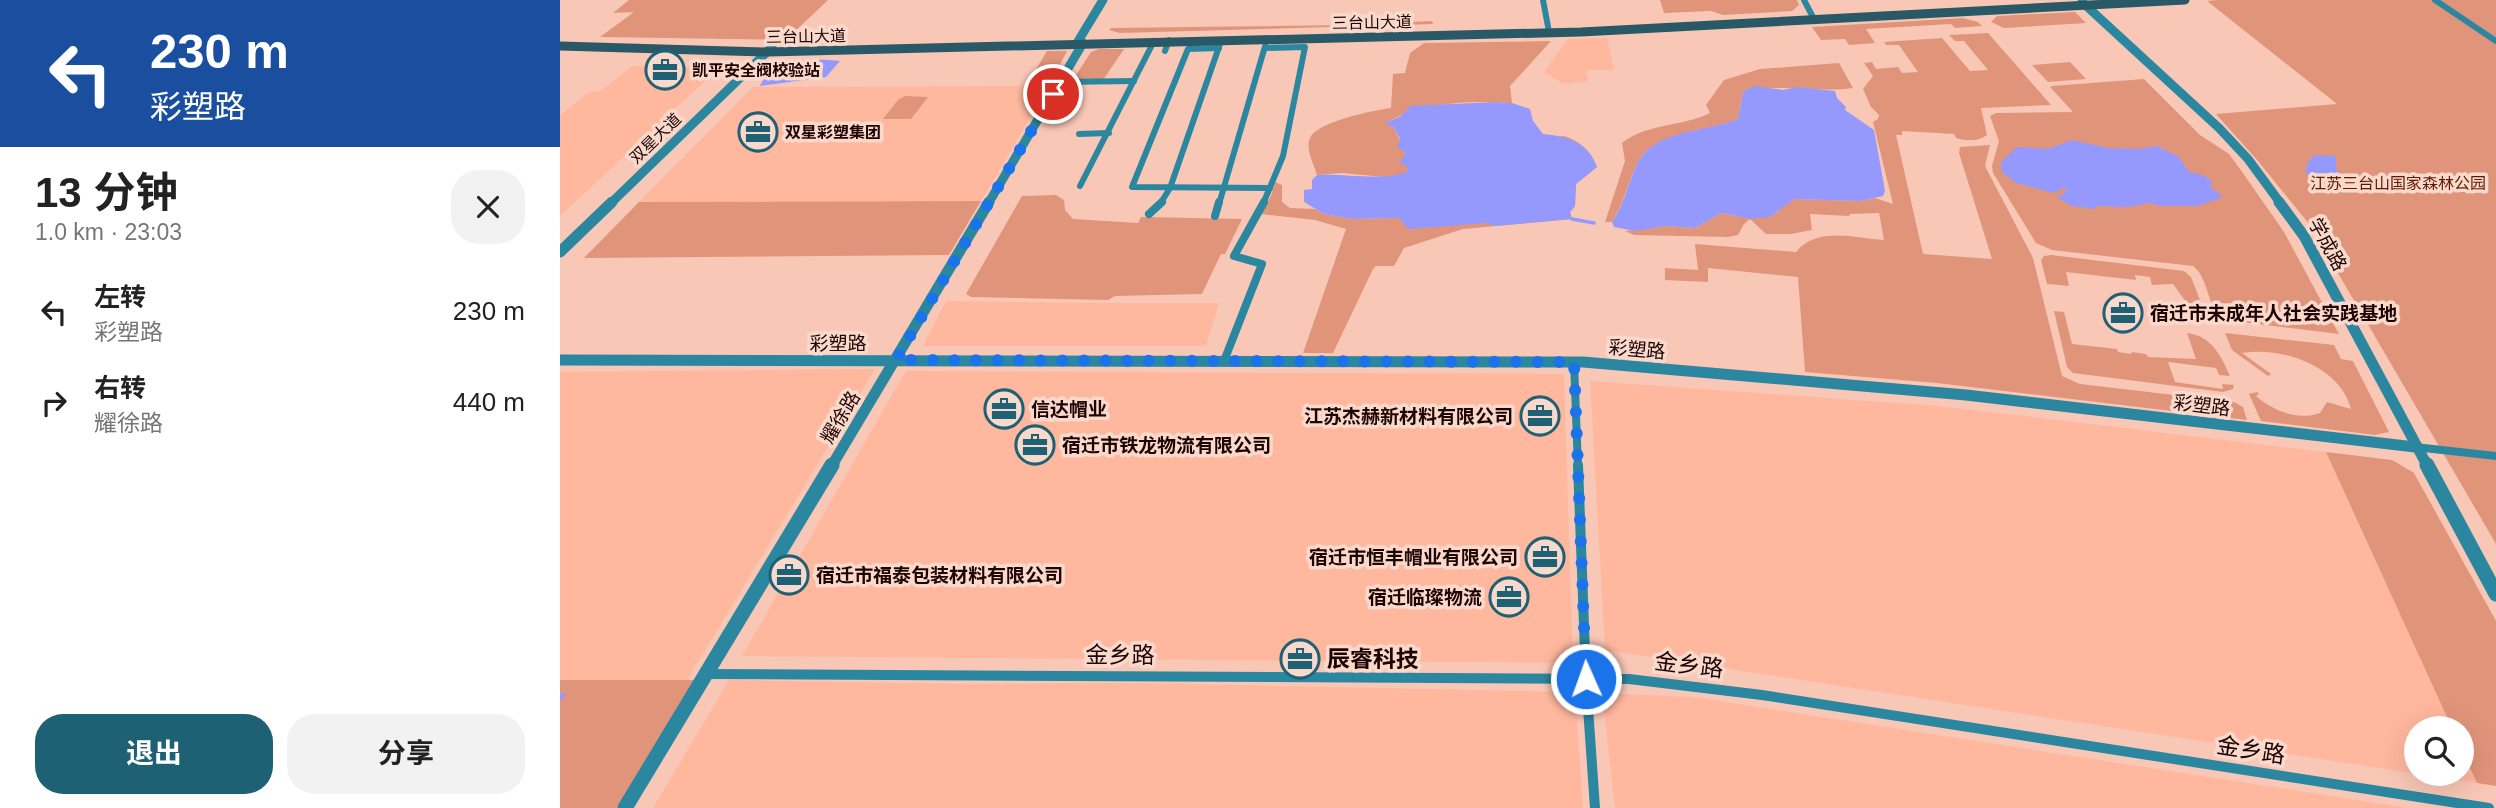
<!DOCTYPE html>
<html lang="zh">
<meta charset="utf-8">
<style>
:root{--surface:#fff;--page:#f2f2f2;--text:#222;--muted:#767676;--accent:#1e6174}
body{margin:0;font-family:Arial,"Noto Sans SC",sans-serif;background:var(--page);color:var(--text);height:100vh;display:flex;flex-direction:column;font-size:26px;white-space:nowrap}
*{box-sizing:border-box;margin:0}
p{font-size:23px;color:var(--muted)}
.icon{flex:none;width:38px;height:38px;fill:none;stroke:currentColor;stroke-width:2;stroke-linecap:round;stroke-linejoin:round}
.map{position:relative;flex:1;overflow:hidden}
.side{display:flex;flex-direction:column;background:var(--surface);width:560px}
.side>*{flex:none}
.banner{background:#1a4fa0;color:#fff;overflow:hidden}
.fabs{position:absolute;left:1844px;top:716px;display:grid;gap:14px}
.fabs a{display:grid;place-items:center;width:70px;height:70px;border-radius:50%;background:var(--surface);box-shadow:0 7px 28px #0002;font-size:35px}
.pin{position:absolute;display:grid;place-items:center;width:60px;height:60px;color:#fff;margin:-30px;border:4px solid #fff;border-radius:50%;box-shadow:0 2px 7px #0007}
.me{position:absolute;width:77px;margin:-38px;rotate:358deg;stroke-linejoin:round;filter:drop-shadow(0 0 5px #0008)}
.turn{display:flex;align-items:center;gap:24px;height:147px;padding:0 35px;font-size:32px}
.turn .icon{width:91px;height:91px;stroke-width:2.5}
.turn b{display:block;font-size:49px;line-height:60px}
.round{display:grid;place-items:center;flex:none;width:74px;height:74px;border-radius:28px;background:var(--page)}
.overview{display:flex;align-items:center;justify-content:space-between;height:119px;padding:0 35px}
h1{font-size:42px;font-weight:700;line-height:52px}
.primary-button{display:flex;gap:14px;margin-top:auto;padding:14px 35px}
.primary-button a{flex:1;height:80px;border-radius:28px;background:var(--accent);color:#fff;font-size:28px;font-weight:700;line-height:80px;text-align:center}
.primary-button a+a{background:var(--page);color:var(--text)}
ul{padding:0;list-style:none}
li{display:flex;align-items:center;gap:21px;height:91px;padding:0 35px}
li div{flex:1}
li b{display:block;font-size:26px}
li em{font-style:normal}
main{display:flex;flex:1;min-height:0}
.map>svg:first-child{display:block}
.built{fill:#ffb79e}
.green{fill:#e0957a}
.water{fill:#9599fe}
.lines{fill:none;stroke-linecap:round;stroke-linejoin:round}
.stream-far1{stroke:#9599fe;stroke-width:3.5}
.stream{stroke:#9599fe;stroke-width:4.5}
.minor-far2{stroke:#2b87a0;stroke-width:6}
.minor-far1{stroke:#2b87a0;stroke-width:8}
.minor{stroke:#2b87a0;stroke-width:10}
.tertiary-far2{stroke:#2b87a0;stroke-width:9}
.tertiary-far1{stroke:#2b87a0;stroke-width:11}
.tertiary{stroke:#2b87a0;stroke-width:15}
.secondary{stroke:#295866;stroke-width:9}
.route{stroke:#1a73e8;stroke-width:12;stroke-dasharray:0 21.6}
.labels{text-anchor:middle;stroke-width:7;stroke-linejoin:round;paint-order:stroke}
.far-street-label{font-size:16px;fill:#1e0400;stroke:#fad9cd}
.far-poi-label{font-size:16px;font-weight:bold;fill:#1e0400;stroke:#fad9cd;text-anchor:start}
.far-park-label{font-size:16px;fill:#5e1b00;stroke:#fad9cd}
.street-label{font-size:19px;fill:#1e0400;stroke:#fad9cd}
.poi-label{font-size:19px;font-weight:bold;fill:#1e0400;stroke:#fad9cd;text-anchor:start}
.near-street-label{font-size:23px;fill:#1e0400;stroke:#fad9cd}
.near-poi-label{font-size:23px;font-weight:bold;fill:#1e0400;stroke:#fad9cd;text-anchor:start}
</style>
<main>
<section class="side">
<div class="banner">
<div class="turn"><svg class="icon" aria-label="left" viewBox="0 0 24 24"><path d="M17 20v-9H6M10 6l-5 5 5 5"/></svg><div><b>230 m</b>彩塑路</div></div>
</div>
<div class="overview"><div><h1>13 分钟</h1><p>1.0 km · 23:03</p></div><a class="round"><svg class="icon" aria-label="close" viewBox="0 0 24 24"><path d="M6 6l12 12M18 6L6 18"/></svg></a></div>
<ul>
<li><svg class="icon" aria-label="left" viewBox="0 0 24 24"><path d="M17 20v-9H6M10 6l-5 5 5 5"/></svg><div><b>左转</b><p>彩塑路</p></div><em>230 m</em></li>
<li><svg class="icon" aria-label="right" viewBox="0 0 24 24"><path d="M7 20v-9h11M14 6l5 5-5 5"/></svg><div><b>右转</b><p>耀徐路</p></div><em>440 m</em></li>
</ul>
<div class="primary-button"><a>退出</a><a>分享</a></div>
</section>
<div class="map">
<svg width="1936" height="808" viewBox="0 0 1936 808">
<rect width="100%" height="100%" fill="#f9c7b6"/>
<g class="built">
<path d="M1047,38l7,32h-28l2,11 -24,3 -20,-12 24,-33z"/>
<path d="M72,66l87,2 -159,148v-101l29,-23 12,-1z"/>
<path d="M489,86l-68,115 -342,1 114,-115z"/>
<path d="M386,301l139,2h134l-13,43h-283z"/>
<path d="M315,369l-188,311h-127v-308z"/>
<path d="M346,371l658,3 9,289 -831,-7z"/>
<path d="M1030,381l349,25 387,46 126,276h-35v46h45v-23l15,32 -872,-133z"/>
<path d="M169,680l241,4 165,-1 440,9 8,116h-930z"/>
<path d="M1042,693l91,4 715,111h-793z"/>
</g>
<g class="green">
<path d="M69,0h199l-39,37 1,3 -190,-3 34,-25 -21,1z"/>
<path d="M1100,0h137l2,5 -7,6 -69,4 -12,-4 -47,2z"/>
<path d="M1657,0h279v544l-186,-319 -52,-64 -42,-47 121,-10 -130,-103z"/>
<path d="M1515,12l11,11 -82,5 -13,-6 6,-6z"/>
<path d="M1403,18l15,4 4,4 -27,2 -4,-4 -85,5 9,14 -26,2 -4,-6 -24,1 -9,-13z"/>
<path d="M872,21l1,3 -313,9 -11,-3 2,-2 246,-3z"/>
<path d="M1428,33l63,72 -70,3 6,27c-9,7 -20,6 -31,3l-2,-4 -52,-3v4h-6l27,119 69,5 -33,-106 1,-6 30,-2 -5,21 48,92 29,118 18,8 154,18 9,5 4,13 -310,-37 -132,-11 -7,-95 -90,-9v14l-43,-2v-12l33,2 -3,-26 101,8c21,-26 59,-14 88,-12l-5,-27 -29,1 -1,2 -39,-2 2,16 -21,4h-25l-16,-15 -6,5 -6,11 -10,2 -94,-2 -9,-4 40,-5 30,2 27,-15 13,3 43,-4 4,-7 12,-6 67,2 14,-3 18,6 -20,-82 5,-3 1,-4 -8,-8 -8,-18 10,-13 -9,-13 8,-1 4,7 22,-2 4,6 16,-1 -19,-27h-13l-2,-3 58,-4 28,33 18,-1 -24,-29h-9l-6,-6z"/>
<path d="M991,41l-41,45 2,17c-40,-3 -92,-1 -126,20l8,5 12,25 -2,3 160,-20c16,5 27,15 33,31l-21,17 -1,22 -5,6 2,7 -109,10 -59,19 -10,18h-18l-3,3 -40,84h-30l43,-124 -31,-9 -54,-6 10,-18 4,-14 7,3v17l8,6 25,1 9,5 27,5 48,-1 -4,-40 -53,-5 -25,2c-3,-11 -12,-26 -7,-37 6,-16 65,-28 81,-30l2,-34 12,-1 5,-20 14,-10z"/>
<path d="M539,49h25l-21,31h-30l18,-28z"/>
<path d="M487,51h20l-18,35h-23z"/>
<path d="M1510,62l16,17 -38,3 -16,-17z"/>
<path d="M1279,63l14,25c-37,5 -74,-5 -110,4l-5,27c-28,12 -85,14 -100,43 -10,20 -14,41 -26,60h-7l20,-61 -3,-18c25,-20 60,-16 88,-30l-4,-8 18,-25 36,-11z"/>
<path d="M1584,79l56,56 29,19 11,15 44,63 55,102 -114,-14c-19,-11 -15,-41 -32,-54l-141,-16 -16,-7 -43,-70 -1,-7 7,-25 -9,-25 6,-3 77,-1 -23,-25 2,-1z"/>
<path d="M345,96l23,1 -17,22h-28l15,-19z"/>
<path d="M496,195l8,5 1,10 8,9 65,4 3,-6 101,2 -17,35h-4l-19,40 -87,2 -7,4 -137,-3 -5,-3 56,-98z"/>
<path d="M421,201l-32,54 -365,3 55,-56z"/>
<path d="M1491,255l133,16 7,6 12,31 -11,2 -19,-26 -21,1 -2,-8 -15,-2 1,5 -70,-8 3,14 -22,-2 -6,-24 3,-4z"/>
<path d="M1494,311l10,1 8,32 45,5 1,3 13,2 1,-2 14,2 2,3 48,2 -9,-26c25,3 34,23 43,43l-11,-1 -3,-7 -48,-6 7,20 48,7 -1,-5 12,1 -1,4 -10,3 -150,-19 -6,-6z"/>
<path d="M1665,333l109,12 7,14 12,2 36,71 -14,3 -114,-14 -12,-27 8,-2 2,2 -3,2c18,15 41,25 64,17l7,-11 24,7c-11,-43 -69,-63 -109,-56l29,21 -3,2 -36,-26z"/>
<path d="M1766,452l66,8 22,13 82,148v165l-19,-3 -15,-32v-23h-10z"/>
<path d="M0,680h135l-78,128h-57z"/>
</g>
<g class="water">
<path d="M280,61l-14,16 -66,9c12,-28 53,-28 80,-25z"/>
<path d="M1194,86l29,4 14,-3 38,4 2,7 9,9 -1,3 29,20 11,61 -2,5 -22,5 -67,-2 -24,18 -20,2 -28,-6 -27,15 -30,-2 -30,5 -21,-4 -2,-5c13,-19 16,-40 26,-60 17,-32 71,-31 100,-43l5,-27z"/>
<path d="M935,102l17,1 18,6 3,12 10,13c24,2 45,8 54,33l-21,17 -1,22 -5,6 2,7 -78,7 -6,-3 -80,6 -9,-11 -48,1 -27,-5 -20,-12v-12l8,-1v-9l5,-5c27,-2 70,7 91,-4l-2,-6 -7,-2 7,-10 -9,-6 3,-8 -6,-11 -9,-5 16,-7 9,-10z"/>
<path d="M1512,140l36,8 31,1 18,-3 22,11 10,15 14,3 9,6 -2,6 11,8v3l-23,8h-37l-12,-3 -20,4 -32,-1 -1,3 -24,-3 -15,-9 10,-6 -3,-3 -11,5 -37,-10 -14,-11 -1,-10 16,-15 31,2z"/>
<path d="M1754,155l22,1v13l9,8 -2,4c-16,6 -24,3 -37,-8l1,-9z"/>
</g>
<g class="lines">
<path class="stream-far1" d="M1012,219l22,4"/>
<path class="stream" d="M0,698l3,-3"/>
<g class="minor-far2">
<path d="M983,0l6,32"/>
<path d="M1244,0l11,21"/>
<path d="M1875,0l61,41"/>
<path d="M659,48l-31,1 -56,138 138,1"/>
<path d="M605,51l4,-11"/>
<path d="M500,82l74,-1"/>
<path d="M519,134l30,-1"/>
<path d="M520,186l74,-145"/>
<path d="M600,204l10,-16 50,-144"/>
<path d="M659,204l47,-161"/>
<path d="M703,204l20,-48 22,-109 -40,1"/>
</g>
<g class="minor-far1">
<path d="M589,214l13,-12"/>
<path d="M655,216l4,-14"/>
<path d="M664,361l38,-97 -28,-8 30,-54"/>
<path d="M1014,362l4,105"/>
<path d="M1855,447l81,9"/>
</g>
<g class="minor">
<path d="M1018,465l8,214 9,129"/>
<path d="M148,674l921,5 133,16 727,113"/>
</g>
<g class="tertiary-far2">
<path d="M1522,2l137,126 29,31 33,45"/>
<path d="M517,43l26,-43"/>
<path d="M50,204l162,-157"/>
<path d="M428,204l95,-161"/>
</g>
<g class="tertiary-far1">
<path d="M1719,202l25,34 124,231"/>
<path d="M0,252l52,-50"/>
<path d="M0,360l1023,2 383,33 449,52"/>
<path d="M271,467l158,-265"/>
</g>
<g class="tertiary">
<path d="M1867,465l69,129"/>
<path d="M65,808l207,-343"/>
</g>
<path class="secondary" d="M0,46l208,6 813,-20 604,-32"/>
</g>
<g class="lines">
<path class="route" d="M493,94l-157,266 678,2 12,317"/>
</g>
<defs>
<g id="office-ring" transform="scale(2.0125)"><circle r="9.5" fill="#fad9cd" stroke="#1e6174" stroke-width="1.5"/><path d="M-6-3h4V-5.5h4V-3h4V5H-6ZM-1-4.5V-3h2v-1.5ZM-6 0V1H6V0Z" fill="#1e6174"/></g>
</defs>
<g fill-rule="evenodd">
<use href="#office-ring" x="105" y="70"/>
<use href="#office-ring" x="198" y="132"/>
<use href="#office-ring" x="1563" y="313"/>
<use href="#office-ring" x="444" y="409"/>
<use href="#office-ring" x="980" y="416"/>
<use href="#office-ring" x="475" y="445"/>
<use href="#office-ring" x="985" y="557"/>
<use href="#office-ring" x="229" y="575"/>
<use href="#office-ring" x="949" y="597"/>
<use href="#office-ring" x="740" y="659"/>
</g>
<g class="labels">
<g class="far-street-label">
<text transform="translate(812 22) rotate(-1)" y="6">三台山大道</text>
<text transform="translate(246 36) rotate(-1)" y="6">三台山大道</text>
<text transform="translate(95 138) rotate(-44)" y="6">双星大道</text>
</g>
<g class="far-poi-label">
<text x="132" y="76">凯平安全阀校验站</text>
<text x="225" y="138">双星彩塑集团</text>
</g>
<g class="far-park-label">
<text x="1838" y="189">江苏三台山国家森林公园</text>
</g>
<g class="street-label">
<text transform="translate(1768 244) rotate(61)" y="7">学成路</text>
<text x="278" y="350">彩塑路</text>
<text transform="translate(1077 349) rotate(5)" y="7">彩塑路</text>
<text transform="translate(1642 405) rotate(7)" y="7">彩塑路</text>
<text transform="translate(280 417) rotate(-59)" y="7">耀徐路</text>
</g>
<g class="poi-label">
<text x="1590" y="320">宿迁市未成年人社会实践基地</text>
<text x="471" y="416">信达帽业</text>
<text x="953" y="423" text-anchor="end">江苏杰赫新材料有限公司</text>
<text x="502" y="452">宿迁市铁龙物流有限公司</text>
<text x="958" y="564" text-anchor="end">宿迁市恒丰帽业有限公司</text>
<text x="256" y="582">宿迁市福泰包装材料有限公司</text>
<text x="922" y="604" text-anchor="end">宿迁临璨物流</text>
</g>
<g class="near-street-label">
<text x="560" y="663">金乡路</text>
<text transform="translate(1129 665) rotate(7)" y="8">金乡路</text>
<text transform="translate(1691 750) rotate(9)" y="8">金乡路</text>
</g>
<g class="near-poi-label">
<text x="767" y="667">辰睿科技</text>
</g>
</g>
</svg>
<div class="fabs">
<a><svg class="icon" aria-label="search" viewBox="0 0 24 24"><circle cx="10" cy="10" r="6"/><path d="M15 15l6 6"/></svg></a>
</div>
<div class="pin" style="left:493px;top:94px;background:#d93025"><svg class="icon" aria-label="arrive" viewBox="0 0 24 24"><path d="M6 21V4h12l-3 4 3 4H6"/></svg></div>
<svg class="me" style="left:1026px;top:679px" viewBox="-20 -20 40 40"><circle r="17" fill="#1a73e8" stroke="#fff" stroke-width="3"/><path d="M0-11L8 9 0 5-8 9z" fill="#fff"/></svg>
</div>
</main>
